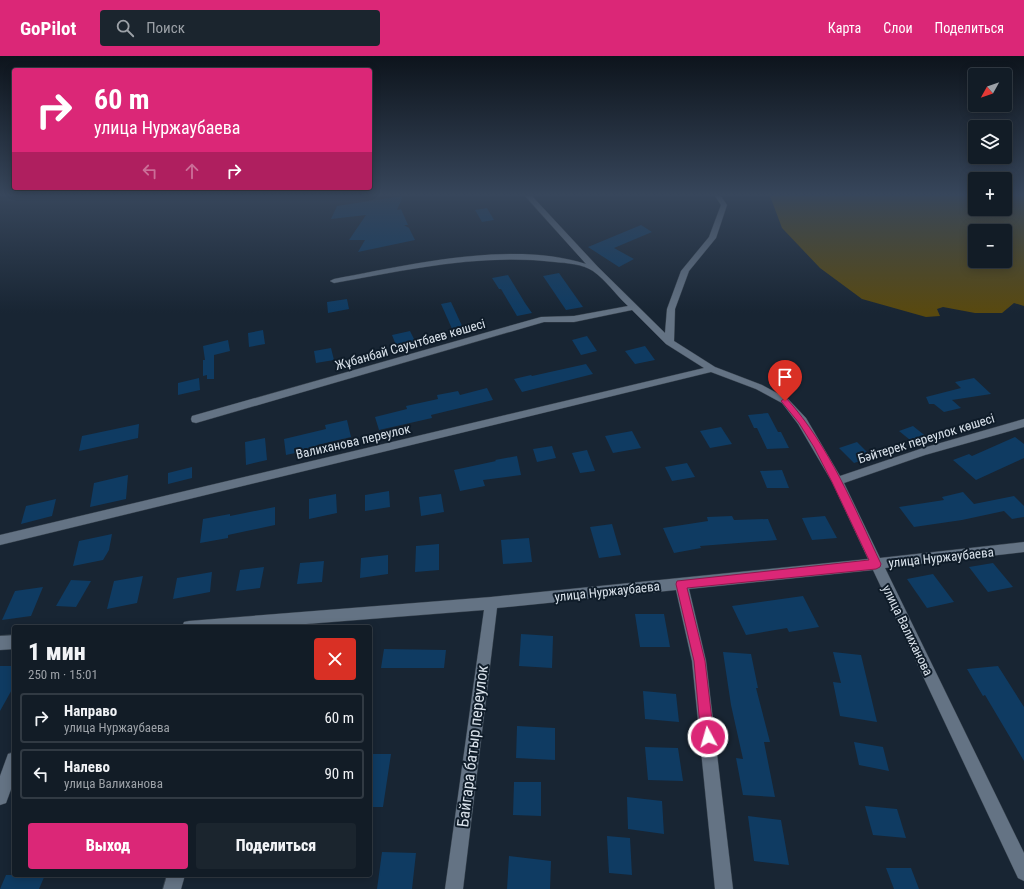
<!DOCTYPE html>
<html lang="ru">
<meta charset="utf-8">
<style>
:root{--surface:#121c26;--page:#1b252e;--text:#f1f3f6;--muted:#9ca1a7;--line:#313a43;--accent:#db2777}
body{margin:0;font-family:"Roboto Condensed",sans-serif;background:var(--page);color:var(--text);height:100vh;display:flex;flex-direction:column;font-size:15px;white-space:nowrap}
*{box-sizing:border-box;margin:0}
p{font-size:13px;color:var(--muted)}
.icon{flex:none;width:22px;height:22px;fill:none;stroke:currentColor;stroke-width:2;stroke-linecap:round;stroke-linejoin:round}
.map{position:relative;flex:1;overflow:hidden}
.drawer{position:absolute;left:12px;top:569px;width:360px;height:252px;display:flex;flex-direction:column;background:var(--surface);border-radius:4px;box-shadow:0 2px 10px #0003,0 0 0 1px var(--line)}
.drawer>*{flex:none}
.top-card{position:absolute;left:12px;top:12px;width:360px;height:122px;border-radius:4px;box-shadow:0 2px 10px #0003,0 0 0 1px var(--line);background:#db2777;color:#fff;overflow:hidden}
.needle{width:26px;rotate:230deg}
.tools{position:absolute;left:968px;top:12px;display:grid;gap:8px}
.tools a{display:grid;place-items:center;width:44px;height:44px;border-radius:4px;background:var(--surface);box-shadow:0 2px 10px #0003,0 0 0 1px var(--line);font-size:20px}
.pin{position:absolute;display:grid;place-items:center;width:34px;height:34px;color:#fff;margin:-41px -17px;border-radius:50% 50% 50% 0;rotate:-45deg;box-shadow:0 0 4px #0007}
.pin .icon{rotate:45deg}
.me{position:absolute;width:44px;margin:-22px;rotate:354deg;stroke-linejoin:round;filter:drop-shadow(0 0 3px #0008)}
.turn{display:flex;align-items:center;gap:14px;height:84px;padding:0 16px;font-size:18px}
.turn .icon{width:52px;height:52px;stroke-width:2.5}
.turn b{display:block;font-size:28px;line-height:34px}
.lanes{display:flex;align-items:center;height:38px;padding:0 16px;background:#0003;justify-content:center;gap:20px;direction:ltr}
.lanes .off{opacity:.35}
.round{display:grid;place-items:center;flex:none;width:42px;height:42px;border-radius:4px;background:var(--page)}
.summary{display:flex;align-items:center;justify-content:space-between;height:68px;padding:0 16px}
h1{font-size:24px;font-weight:800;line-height:30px}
.action{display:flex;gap:8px;margin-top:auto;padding:8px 16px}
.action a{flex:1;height:46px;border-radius:4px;background:var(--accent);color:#fff;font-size:16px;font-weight:800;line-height:46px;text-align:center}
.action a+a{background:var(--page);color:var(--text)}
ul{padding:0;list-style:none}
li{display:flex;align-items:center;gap:12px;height:50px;margin:0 8px 6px;padding:0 8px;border:2px solid var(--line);border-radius:4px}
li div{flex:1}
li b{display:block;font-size:15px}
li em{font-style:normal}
header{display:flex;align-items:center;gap:24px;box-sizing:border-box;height:56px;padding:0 20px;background:var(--accent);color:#fff}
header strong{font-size:19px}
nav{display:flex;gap:22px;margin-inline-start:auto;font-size:14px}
.search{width:280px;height:36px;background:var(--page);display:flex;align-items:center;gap:10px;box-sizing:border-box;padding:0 14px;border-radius:4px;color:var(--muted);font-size:15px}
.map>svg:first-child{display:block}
.green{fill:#59490f;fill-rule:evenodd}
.building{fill:#0f3b62}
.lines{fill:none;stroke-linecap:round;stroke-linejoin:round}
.minor-casing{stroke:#36414c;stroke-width:1}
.minor{fill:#647384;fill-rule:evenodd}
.route{fill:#db2777;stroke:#8e194d}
.labels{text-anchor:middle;stroke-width:4;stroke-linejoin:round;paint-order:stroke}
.street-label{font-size:13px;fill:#d8e1ea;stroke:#0f1c29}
.near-street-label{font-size:16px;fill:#d8e1ea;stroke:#0f1c29}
</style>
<header>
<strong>GoPilot</strong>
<div class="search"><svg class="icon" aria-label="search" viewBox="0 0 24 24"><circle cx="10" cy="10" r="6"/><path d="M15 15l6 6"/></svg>Поиск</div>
<nav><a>Карта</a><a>Слои</a><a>Поделиться</a></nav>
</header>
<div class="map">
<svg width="1024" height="833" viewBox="0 0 1024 833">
<rect width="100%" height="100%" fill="#182533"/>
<path class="green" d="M770,140h205v13h30v-13h19v110l-10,-3 -12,10h-27l-32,-6 -6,2 3,7 -14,1 -64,-18 -42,-31 -38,-40zM975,175h30v30h-30z"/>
<g class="building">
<path d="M403,140l-6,14 4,-1 7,16h-4l5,3 6,12 -57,12 7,-12h-16l17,-25 -35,4 6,-13z"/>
<path d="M487,152l7,12 -12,2 -7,-12z"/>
<path d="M641,169l11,7 -38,16 20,11 -15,8 -31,-20z"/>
<path d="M559,217l24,34 -17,3 -23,-34z"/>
<path d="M508,219l17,28 7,10 -15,3 -16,-27h-2l-7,-11z"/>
<path d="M347,243l2,10 -21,4 -1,-11z"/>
<path d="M451,246l12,26v1l-10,2 -12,-27z"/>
<path d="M263,274l2,14 -16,3 -1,-14z"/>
<path d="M410,275l5,10 -19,4 -4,-10z"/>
<path d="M587,280l10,15 -16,4 -9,-15z"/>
<path d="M228,284l2,11 -16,4v24h-7v-4l-4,1v-16h2l-2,-14z"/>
<path d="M645,290l10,14 -20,4 -10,-13z"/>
<path d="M331,292l3,12 -18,3 -2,-12z"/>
<path d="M586,308l7,10 -71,18 -8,-13 17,-4 1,1z"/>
<path d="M199,322l1,12 -22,5v-12z"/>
<path d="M974,322l17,16 -39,6 9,8 -17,4 -10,-8h-5l-3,-7 35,-9 -6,-6z"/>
<path d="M487,332l6,12 -62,15 1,3 -53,12 -4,-13 32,-8 -1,-3 32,-7 -1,-4 21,-4 2,4z"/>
<path d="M768,357l10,19h3l8,16 -22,1 -10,-21h-3l-6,-13z"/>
<path d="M347,364l4,17 -34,8 1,3 -32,7 -2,-16 42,-10 -1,-4z"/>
<path d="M139,368l-1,14 -59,13 3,-15z"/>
<path d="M913,370l15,12 -13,6 -16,-13z"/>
<path d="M721,371l11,17 -22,4 -10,-17z"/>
<path d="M632,375l9,17 -28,5 -8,-17z"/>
<path d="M1015,381l9,7v14l-48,22 -23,-20 16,-6 3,2z"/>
<path d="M265,382l2,22 -21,5 -1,-23z"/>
<path d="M857,386l15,15 -18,6 -15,-15z"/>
<path d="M552,390l4,12 -19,4 -4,-13z"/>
<path d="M587,394l8,21 -15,2 -8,-20z"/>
<path d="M517,400l4,19 -38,5 2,6 -25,5 -6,-21 42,-9 -1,-1z"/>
<path d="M687,407l8,14 -23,4 -7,-14z"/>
<path d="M192,411v11l-24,6v-11z"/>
<path d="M782,414l7,18h-22l-7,-17z"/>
<path d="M128,419l-2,24 -36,8 4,-24z"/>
<path d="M389,435l1,16 -25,4v-16z"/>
<path d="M963,436l11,12 40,-8 10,10v11l-12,2 -8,-8 -42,9 -48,7 -15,-20 45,-7 -2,-3z"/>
<path d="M336,438l1,19 -28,6v-20z"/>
<path d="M441,438l3,18 -23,4 -2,-19z"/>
<path d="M56,443l-4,17 -31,8 5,-18z"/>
<path d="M275,451v18l-47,10v3l-28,5 3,-24 27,-5v2z"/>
<path d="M732,460l2,4 34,-1 9,21 -77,6 1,2 -27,5 -11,-25 45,-7 -1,-4z"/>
<path d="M825,460l12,22 -25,2 -10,-22z"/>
<path d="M612,468l9,31 -22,3 -9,-31z"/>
<path d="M112,478l-3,16 -6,10 -30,6 6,-25z"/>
<path d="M529,482l3,24 -29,2 -2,-24z"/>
<path d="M439,488v26l-24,2 1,-26z"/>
<path d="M388,499v19l-28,4 1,-20z"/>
<path d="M324,505l-2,21 -25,2 3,-21z"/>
<path d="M993,507l20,24 -25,5 -19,-25z"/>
<path d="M264,511l-4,21 -24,3 4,-21z"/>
<path d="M212,516l-2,20 -37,7 4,-21z"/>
<path d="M933,518l21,28 -27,6 -20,-29z"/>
<path d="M143,520l-6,27 -30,6 7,-28z"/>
<path d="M71,524l20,1 -15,26 -20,-1z"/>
<path d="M43,531l-12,29 -29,4 13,-29z"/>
<path d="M803,540l16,31 -30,5 -2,-4 -41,7 -14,-29z"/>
<path d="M635,558h29l6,33h-30z"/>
<path d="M521,578l32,2 -1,32 -33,-2z"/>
<path d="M384,593l62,1 -2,18h-63z"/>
<path d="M723,596l28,2 7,34h-2l14,54h-6l11,55 -32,-2 -7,-37 7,1 -12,-54z"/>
<path d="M833,596l28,3 16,67 -37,-6 -7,-34 8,1z"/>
<path d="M0,610h14v20l-14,25z"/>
<path d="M998,610l26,41v54l-39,-66 -2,1 -16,-27z"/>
<path d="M643,635l33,3 3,28 -34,-3z"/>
<path d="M517,670l38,2v32l-39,-2z"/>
<path d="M854,686l29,5 6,24 -30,-6z"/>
<path d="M645,691l33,1 5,33 -35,-1z"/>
<path d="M370,698h21l-8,53h-13z"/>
<path d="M514,726h27v34l-28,-1z"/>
<path d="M627,741l35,4 2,33 -36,-5z"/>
<path d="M865,750l32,3 9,29 -33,-3z"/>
<path d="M748,760l33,4 8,45 -35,-4z"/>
<path d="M607,780l23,2 2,37 -23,-2z"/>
<path d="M382,796l34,1 -4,36h-35z"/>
<path d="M509,800l42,5 -1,28h-43z"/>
<path d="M886,812h25l8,21h-25z"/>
<path d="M6,819h39l-6,14h-39z"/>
</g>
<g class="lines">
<g class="minor-casing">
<g id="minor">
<path d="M525,140h7l66,71 67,66 2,-24 14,-38 28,-34 12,-32 -6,-9h6l6,9 -11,33 -27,33 -14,38 -1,32 41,26 47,18 26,14 18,19 34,58 83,-28 101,-29v8l-99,28 -81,28 36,75 144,-16v10l-139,16 139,285v28l-6,-3 -145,-308 -184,19 17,72 27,228h-18l-23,-228 -16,-71 -179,18 -34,281h-18l39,-279 -216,17h-86l2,-5 5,-1 302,-24 377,-38 -36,-77 -34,-58 -16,-21 -26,-14 -45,-17 -711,173v-10l704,-167 -38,-24 -34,-34 -58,12h-30l-348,101 -4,-1 -1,-3 1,-3 349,-99 33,-1 54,-10c-12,-11 -22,-26 -35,-35 -10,-7 -27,-8 -38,-9 -75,-9 -148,8 -221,21l-4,-2 4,-2c75,-14 178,-39 252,-15z"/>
<path d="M14,579v14l-14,1v-14z"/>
<path d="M14,696v29l-8,22 -6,2v-29l8,-22z"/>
<path d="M167,819h18l-4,14h-18z"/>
</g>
</g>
<use href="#minor" class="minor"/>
</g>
<linearGradient id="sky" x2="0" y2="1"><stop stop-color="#0d141c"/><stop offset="0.54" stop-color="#37465b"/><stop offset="1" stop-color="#37465b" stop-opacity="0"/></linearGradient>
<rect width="1024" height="257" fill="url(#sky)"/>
<path class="route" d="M785,342l2,1c43,48 67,108 94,165l-1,3 -4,2 -189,19 18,73 9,76 -2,4 -4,2 -5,-2 -2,-4 -7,-76 -18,-77 1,-3 192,-21 -37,-78 -18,-35 -15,-24 -18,-22z"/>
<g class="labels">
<g class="street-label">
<text transform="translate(410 288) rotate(-16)" y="5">Жұбанбай Сауытбаев көшесі</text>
<text transform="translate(926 382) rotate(-17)" y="5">Бәйтерек переулок көшесі</text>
<text transform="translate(353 385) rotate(-13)" y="5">Валиханова переулок</text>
<text transform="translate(941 501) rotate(-6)" y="5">улица Нуржаубаева</text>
<text transform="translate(607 535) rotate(-6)" y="5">улица Нуржаубаева</text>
<text transform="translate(908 574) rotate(64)" y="5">улица Валиханова</text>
</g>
<g class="near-street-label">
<text transform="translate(472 690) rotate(-83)" y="6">Байгара батыр переулок</text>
</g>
</g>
</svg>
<div class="tools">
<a><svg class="needle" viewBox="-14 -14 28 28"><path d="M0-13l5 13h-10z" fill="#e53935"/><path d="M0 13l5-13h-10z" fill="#9ca1a7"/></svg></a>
<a><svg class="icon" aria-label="layers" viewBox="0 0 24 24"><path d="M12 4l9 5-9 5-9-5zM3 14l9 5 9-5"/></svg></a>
<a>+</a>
<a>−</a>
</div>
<div class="pin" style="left:785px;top:345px;background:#d93025"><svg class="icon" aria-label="arrive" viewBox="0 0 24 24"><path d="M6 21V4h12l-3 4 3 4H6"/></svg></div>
<svg class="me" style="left:708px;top:681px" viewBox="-20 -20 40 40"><circle r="17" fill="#db2777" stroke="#fff" stroke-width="3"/><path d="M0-11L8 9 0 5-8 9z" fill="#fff"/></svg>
<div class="top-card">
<div class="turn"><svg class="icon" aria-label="right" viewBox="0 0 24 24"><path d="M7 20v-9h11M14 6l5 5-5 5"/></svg><div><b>60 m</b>улица Нуржаубаева</div></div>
<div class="lanes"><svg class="icon off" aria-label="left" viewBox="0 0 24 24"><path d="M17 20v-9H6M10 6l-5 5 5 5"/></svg><svg class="icon off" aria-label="ahead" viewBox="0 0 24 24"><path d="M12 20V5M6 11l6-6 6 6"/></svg><svg class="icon" aria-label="right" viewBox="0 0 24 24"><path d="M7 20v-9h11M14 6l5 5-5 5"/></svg></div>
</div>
<section class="drawer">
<div class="summary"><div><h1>1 мин</h1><p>250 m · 15:01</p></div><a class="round" style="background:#d93025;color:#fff"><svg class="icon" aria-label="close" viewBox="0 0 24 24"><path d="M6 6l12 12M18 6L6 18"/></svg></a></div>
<ul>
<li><svg class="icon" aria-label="right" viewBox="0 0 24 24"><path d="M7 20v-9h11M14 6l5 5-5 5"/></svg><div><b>Направо</b><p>улица Нуржаубаева</p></div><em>60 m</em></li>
<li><svg class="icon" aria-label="left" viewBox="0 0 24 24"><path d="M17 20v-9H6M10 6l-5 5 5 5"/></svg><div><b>Налево</b><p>улица Валиханова</p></div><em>90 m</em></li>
</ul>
<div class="action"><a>Выход</a><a>Поделиться</a></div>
</section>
</div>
